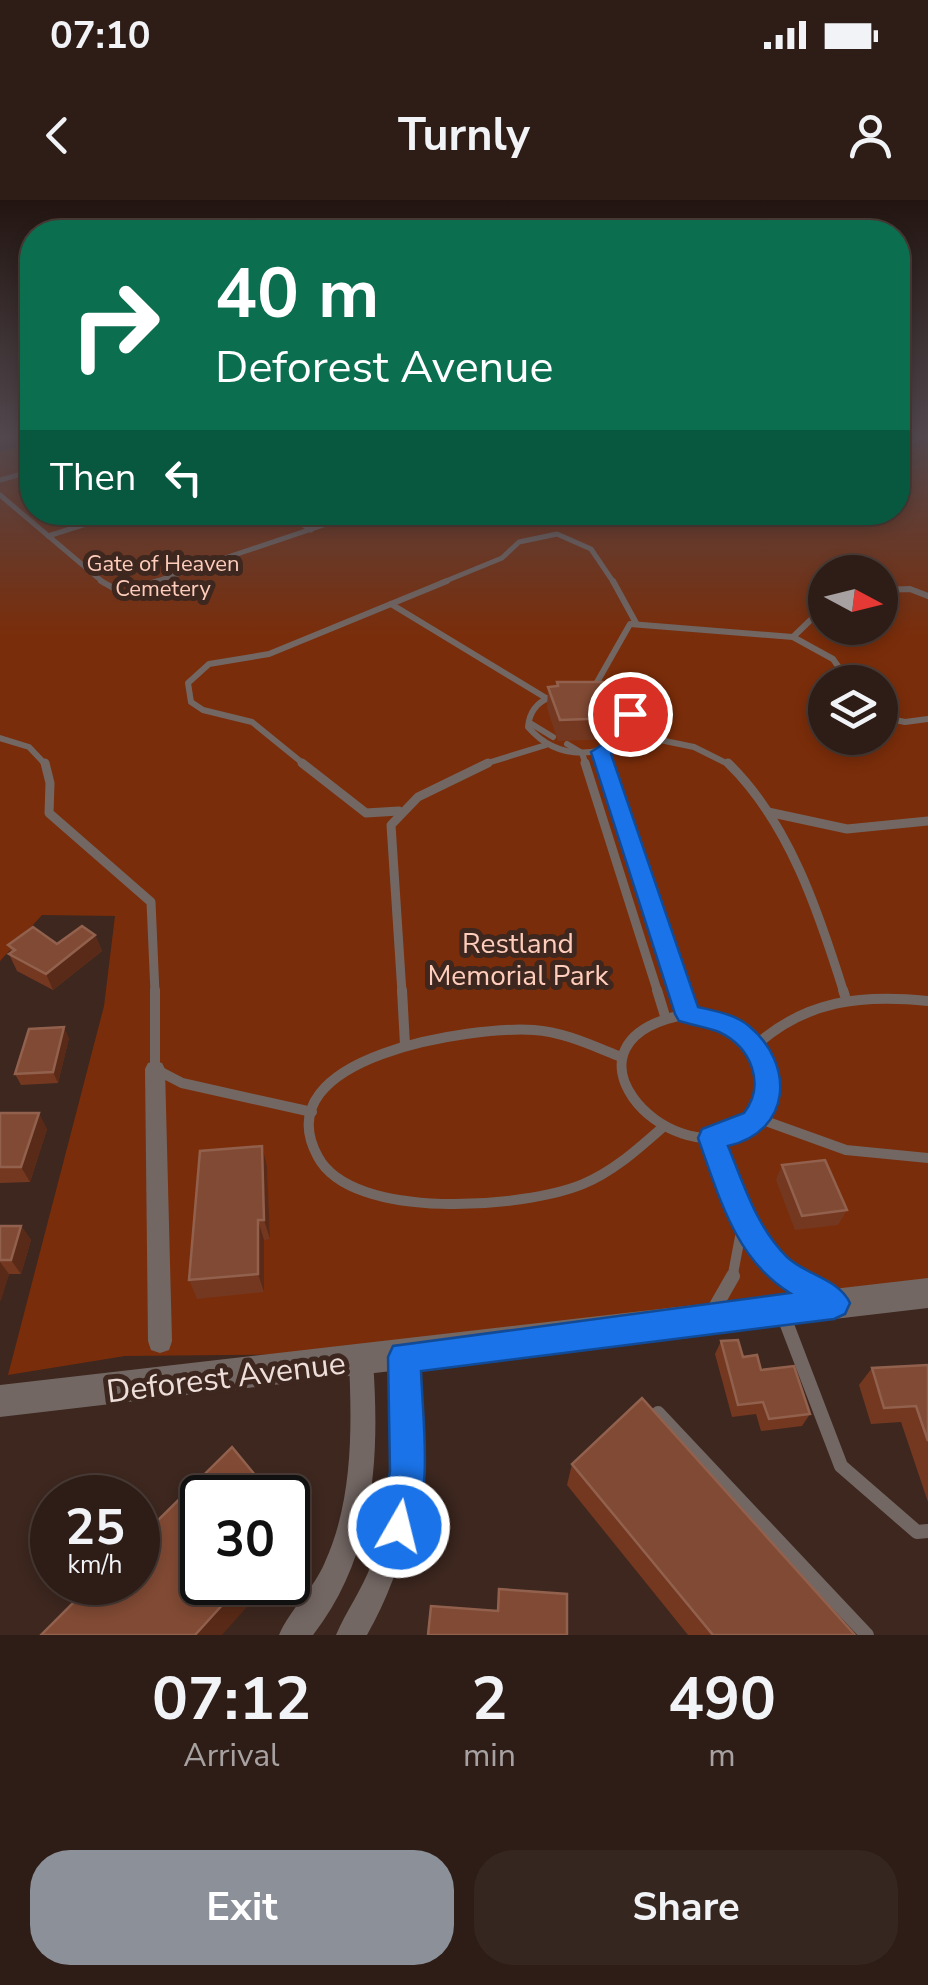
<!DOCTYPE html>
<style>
:root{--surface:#2e1d17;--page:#362620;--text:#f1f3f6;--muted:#a7a2a1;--line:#493b36;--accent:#8c9099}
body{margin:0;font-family:"Nunito Sans",sans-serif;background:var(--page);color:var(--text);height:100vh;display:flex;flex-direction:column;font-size:38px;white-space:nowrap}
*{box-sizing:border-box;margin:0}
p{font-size:32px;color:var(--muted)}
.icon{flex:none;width:55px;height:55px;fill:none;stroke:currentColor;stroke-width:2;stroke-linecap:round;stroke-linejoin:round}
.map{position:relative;height:1435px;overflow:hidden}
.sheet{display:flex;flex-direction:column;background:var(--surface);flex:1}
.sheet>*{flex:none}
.guide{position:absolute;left:20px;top:20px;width:890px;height:305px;border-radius:40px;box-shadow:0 5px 15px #0003,0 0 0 2px var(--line);background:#0b6e4f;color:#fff;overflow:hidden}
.needle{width:65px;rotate:97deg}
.tools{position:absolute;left:808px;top:355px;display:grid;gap:20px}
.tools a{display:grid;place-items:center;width:90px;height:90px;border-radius:50%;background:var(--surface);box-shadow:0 5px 15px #0003,0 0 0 2px var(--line);font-size:50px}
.speed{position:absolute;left:30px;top:1275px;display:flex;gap:20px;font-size:50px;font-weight:700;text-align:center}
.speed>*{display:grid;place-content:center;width:130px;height:130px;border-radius:50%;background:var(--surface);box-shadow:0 5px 15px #0003,0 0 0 2px var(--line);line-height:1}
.speed small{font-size:25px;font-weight:400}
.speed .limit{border:5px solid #111;border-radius:15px;background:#fff;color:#111}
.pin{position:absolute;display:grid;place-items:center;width:85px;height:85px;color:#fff;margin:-42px;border:5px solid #fff;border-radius:50%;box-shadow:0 2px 10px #0007}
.me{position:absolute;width:110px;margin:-55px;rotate:8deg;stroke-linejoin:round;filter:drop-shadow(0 0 8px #0008)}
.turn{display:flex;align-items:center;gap:35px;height:210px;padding:0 30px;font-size:45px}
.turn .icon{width:130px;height:130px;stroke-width:2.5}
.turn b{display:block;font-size:70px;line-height:85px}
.then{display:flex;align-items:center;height:95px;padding:0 30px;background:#0003;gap:20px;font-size:38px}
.eta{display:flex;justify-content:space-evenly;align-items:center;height:170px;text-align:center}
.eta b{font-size:60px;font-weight:700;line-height:70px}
.primary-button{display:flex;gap:20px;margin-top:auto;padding:20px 30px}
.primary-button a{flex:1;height:115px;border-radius:40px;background:var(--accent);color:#fff;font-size:40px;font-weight:700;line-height:115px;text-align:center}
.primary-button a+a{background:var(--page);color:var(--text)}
.status{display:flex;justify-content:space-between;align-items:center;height:70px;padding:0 50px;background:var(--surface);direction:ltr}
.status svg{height:28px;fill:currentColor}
header{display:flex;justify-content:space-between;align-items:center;height:130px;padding:0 30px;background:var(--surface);font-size:45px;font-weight:700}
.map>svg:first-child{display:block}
.green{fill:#7a2d0a;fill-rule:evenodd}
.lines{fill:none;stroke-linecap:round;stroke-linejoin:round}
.service-far4{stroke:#736763;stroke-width:5}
.service-far3{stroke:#736763;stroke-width:6}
.service-far2{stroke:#736763;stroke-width:9}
.service-far1{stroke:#736763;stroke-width:10}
.service{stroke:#736763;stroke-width:14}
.minor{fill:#736763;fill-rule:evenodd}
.tertiary{fill:#736763;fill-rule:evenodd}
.wall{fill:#743820}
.shaded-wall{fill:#592a17}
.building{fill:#814a34;stroke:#92614e;stroke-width:2.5}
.route{fill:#1a73e8;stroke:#114b97;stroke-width:2.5}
.labels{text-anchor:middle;stroke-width:10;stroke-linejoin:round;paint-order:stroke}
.far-park-label{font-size:22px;fill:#ffcdbb;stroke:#3d271f}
.park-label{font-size:28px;fill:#ffcdbb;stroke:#3d271f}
.near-street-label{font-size:32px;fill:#edded9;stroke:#3d271f}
</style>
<div class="status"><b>07:10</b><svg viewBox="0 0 49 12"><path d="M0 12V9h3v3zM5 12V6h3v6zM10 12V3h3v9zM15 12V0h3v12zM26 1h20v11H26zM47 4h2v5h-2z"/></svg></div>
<header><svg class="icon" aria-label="back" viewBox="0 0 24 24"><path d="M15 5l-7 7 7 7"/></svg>Turnly<svg class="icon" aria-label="person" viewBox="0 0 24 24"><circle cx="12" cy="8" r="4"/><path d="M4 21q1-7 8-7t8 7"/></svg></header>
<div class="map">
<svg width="928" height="1435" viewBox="0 0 928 1435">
<rect width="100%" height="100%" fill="#3d271f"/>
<path class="green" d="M898,237h30v857l-501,59 -302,3 -117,19 96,-369 11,-90 -73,-1 -42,46v-509l32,-10v70h866zM825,372h55v56h-55zM825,482h55v56h-55z"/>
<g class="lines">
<g class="service-far4">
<path d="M898,247l22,-10"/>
<path d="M0,280l32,-9"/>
<path d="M0,295l104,88"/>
<path d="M283,312l28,18"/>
<path d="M721,312h27"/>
<path d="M48,336l76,-24"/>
<path d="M151,383l211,-71"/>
<path d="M441,383l61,-25 17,-16 38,-8 34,15 23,34"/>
</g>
<g class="service-far3">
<path d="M101,381l21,12 36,-12"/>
<path d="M613,381l23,42"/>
<path d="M880,390l30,-1 18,7"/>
<path d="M391,404l155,94"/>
<path d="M825,406l-32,31 40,22 16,23"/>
<path d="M592,491l38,-67 163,13"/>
<path d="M591,493c19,5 34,12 42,31l-10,19c-35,15 -69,14 -95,-16 3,-33 35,-35 63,-34z"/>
<path d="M880,517l25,5 23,-3"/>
<path d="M530,523l23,14"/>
<path d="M631,534l63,13 36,18"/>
<path d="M0,538l29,9 17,18"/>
<path d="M567,544l15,9 4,12"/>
<path d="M601,552l4,13"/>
<path d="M305,565l-53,-43 -49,-12 -12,-8 -3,-19 21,-19 60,-10 178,-73"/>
<path d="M481,565l65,-20"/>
</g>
<g class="service-far2">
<path d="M45,563l5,20 -1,30 102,89 4,91"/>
<path d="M302,563l64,50 33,-2"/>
<path d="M585,563l73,230"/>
<path d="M605,563l76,230"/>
<path d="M728,563c61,59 91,150 116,230"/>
<path d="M768,612l79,17 81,-8"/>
<path d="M402,793l-11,-168 27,-28 70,-34"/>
</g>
<g class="service-far1">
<path d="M155,790v79l27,14 130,29"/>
<path d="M402,790l3,55"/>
<path d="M657,790l8,26"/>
<path d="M680,790l8,24"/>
<path d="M843,790l2,6"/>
<path d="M688,814c20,6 40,11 56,25 28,25 36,69 0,90 -78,45 -199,-90 -56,-115z"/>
<path d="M755,846c51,-46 107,-52 173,-45"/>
<path d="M621,857c-28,-11 -57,-25 -87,-27 -59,-4 -272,25 -216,127 35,65 207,51 265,27 30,-12 56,-36 80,-57"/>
<path d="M757,918l89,32 82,8"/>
<path d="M711,937l39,93 46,49"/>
<path d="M732,1079l11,-58"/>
</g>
<g class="service">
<path d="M793,1076l31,21"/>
<path d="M713,1111l20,-35"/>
<path d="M784,1117l57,149 76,66 11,-1"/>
<path d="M658,1213l209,222"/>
</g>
<g class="minor">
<path d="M155,861l7,2 3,6 7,272 -3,9 -9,3 -9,-3 -3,-9 -3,-272 3,-6z"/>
<path d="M404,1145l9,3c7,19 5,42 5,62 2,80 -11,155 -51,225h-31c10,-24 26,-45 35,-70 24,-67 23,-138 21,-208l3,-9z"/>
<path d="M361,1149l9,3 3,9c7,97 2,194 -60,274h-34c11,-26 35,-46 46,-73 28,-62 27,-134 24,-201l3,-9z"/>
</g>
<path class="tertiary" d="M928,1078v30l-928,109v-32z"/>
</g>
<g class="wall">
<path d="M557,482l60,36 -3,21 -56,2 -11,-33 1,-21 9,-1z"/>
<path d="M95,735l7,16 -49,39 -36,-19 -8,-17 2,-2 -3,-7 49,-1z"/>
<path d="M69,838l-11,45 -37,2 -6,-11z"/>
<path d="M0,913l47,16 -17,53 -30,1z"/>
<path d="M782,965l65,45 -9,15 -43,5 -19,-50z"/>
<path d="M267,966l3,73 -6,1v52l-67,7 -8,-19z"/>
<path d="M0,1026h21l10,14 -10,34h-12l-9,27z"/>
<path d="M721,1141l40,29 49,44 -8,12 -41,5 -5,-17 -24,3 -17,-63z"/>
<path d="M928,1165v137l-27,-80 -30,2 -12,-39 13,-17z"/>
<path d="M572,1264l283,171h-167l-121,-150z"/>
</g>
<g class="shaded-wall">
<path d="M95,735l7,16 -49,39 -7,-16z"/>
<path d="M64,827l5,11 -11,45 -5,-11z"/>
<path d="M39,913l8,16 -17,53 -9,-15z"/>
<path d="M262,946l5,20 3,73 -6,-19z"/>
<path d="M258,1020l6,20v52l-6,-18z"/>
<path d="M21,1026l10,14 -10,34 -10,-14z"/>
<path d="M0,1062l9,12 -8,27 -1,-1z"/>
<path d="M297,1325l8,18 -17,20v-28z"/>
<path d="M243,1382h26l-47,53h-27z"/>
</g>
<g class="building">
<path d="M557,482h46l14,36 -57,2 -12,-33 10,-1z"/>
<path d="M82,726l13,9 -49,39 -37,-20 6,-4 -7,-5 25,-18 24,17z"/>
<path d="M64,827l-11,45 -38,2 14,-45z"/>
<path d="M0,913h39l-18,54h-21z"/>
<path d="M262,946l2,74h-6v54l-69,6 11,-129z"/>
<path d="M825,960l22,50 -45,6 -20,-51z"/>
<path d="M0,1026h21l-10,34h-11z"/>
<path d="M738,1140l5,17 14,-2 4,15 33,-4 16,48 -41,5 -6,-17 -25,3 -17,-64z"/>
<path d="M928,1165v76l-12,-35 -32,2 -12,-40z"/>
<path d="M642,1198l213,237h-142l-141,-171z"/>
<path d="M232,1247l42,51h-72v84h41l-48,53h-154l53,-53h44v-42z"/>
<path d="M288,1314l9,11 -9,10z"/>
<path d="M499,1389l68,5v41h-139l3,-29 67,5z"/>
</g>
<linearGradient id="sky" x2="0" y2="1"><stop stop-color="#221511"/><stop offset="0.54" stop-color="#51474d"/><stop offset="1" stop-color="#51474d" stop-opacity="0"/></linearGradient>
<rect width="928" height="438" fill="url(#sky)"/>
<path class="route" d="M623,511h13l4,23 -29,20 87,253c17,4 37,7 51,19 46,38 43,105 -21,120 16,39 28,80 59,111 19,18 52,22 63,46l-5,11 -11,5 -413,52c2,54 12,118 -10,169l-12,5 -13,-5 -5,-13 9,-56 -2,-114 5,-11 397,-53c-55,-34 -71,-97 -92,-155l4,-9 42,-16c22,-29 7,-66 -25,-81 -12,-5 -27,-7 -40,-11l-4,-7 -84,-262 30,-20z"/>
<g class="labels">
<g class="far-park-label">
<text x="163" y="371">Gate of Heaven<tspan x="163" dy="25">Cemetery</tspan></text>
</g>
<g class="park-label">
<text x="518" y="753">Restland<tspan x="518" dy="32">Memorial Park</tspan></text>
</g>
<g class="near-street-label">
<text transform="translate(226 1177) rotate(-7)" y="11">Deforest Avenue</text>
</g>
</g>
</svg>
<div class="tools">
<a><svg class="needle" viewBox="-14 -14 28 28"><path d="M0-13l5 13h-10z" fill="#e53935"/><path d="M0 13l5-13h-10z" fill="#a7a2a1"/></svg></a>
<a><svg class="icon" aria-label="layers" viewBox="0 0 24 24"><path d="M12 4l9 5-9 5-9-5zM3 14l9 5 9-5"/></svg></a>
</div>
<div class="speed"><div>25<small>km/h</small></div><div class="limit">30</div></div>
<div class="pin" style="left:630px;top:514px;background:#d93025"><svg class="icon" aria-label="arrive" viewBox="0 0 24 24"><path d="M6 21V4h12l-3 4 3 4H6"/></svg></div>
<svg class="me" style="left:399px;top:1327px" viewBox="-20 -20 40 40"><circle r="17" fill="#1a73e8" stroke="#fff" stroke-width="3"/><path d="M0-11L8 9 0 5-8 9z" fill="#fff"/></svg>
<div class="guide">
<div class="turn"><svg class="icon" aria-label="right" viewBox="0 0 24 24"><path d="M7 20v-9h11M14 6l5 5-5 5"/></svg><div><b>40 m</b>Deforest Avenue</div></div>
<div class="then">Then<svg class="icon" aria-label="left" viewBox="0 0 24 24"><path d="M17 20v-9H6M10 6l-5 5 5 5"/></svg></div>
</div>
</div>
<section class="sheet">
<div class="eta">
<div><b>07:12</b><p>Arrival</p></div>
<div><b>2</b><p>min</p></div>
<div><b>490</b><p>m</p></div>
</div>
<div class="primary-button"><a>Exit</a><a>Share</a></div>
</section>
